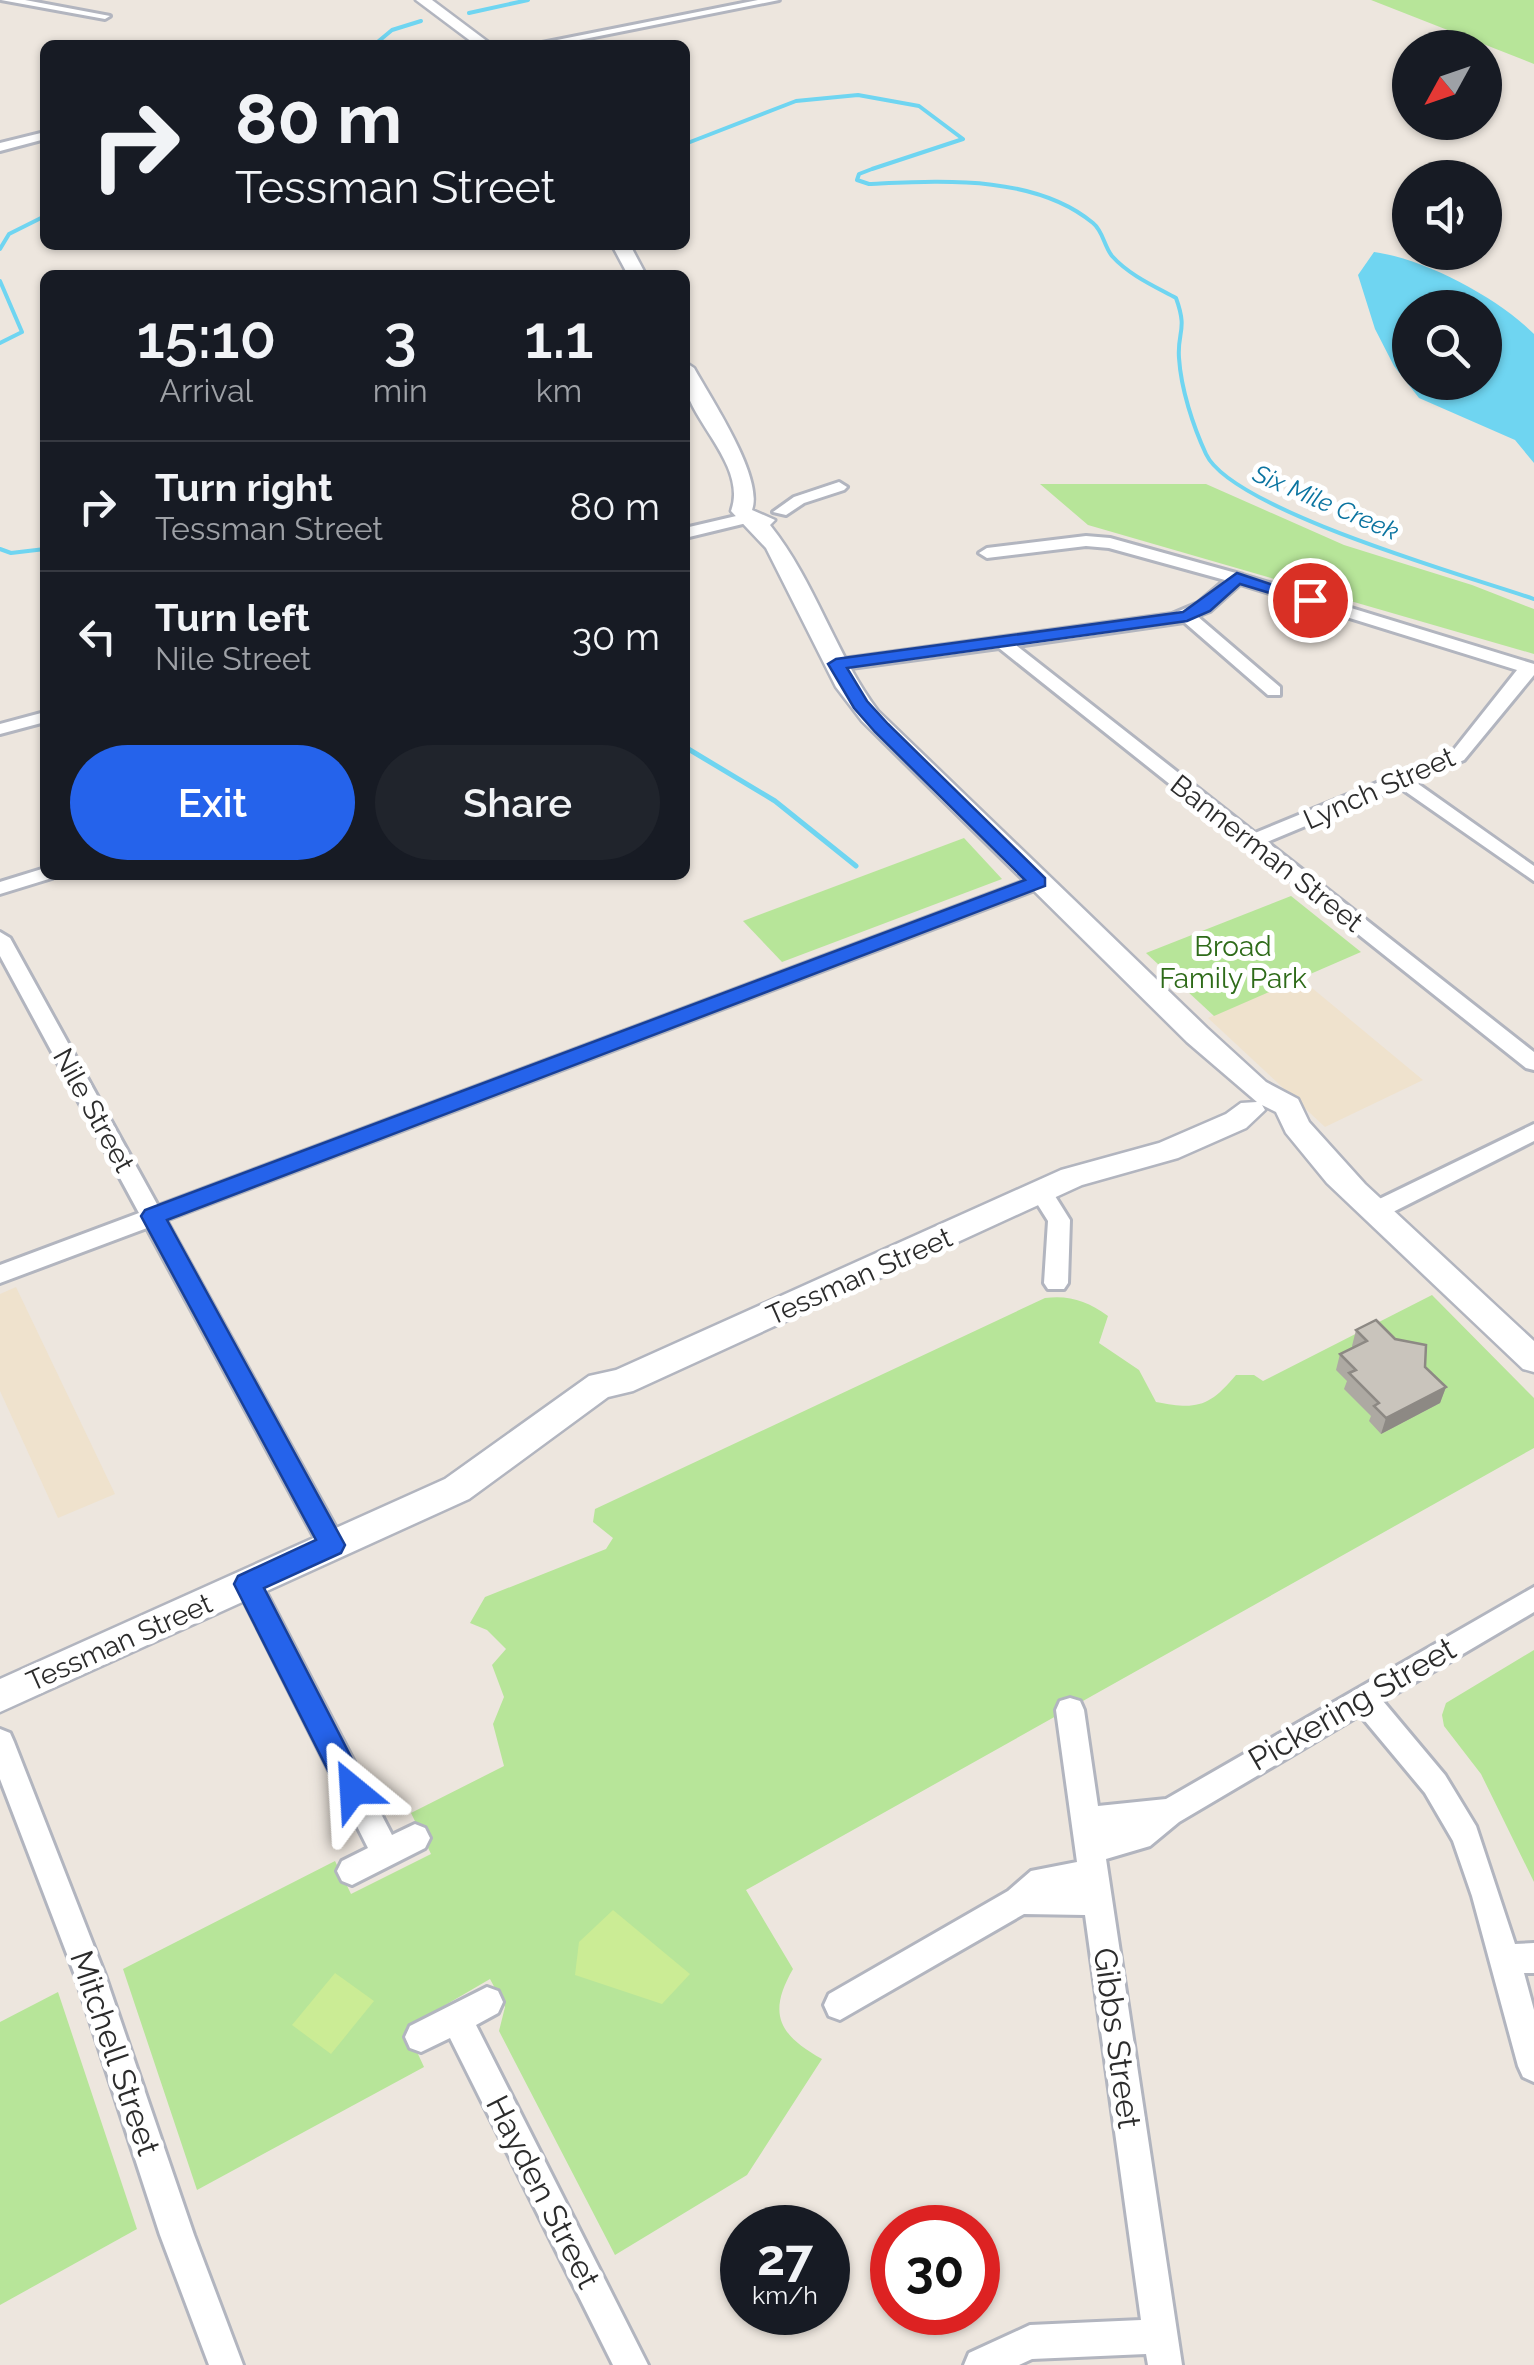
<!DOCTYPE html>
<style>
:root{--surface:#171b24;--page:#20242c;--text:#f1f3f6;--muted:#9ea1a6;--line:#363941;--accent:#2563eb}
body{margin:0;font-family:Raleway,sans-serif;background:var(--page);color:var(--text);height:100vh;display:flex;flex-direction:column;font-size:38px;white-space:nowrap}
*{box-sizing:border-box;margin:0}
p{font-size:32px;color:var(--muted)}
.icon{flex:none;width:55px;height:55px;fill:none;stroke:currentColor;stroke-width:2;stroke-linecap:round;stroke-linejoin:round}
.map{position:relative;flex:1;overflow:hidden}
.details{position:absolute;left:40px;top:270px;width:650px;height:610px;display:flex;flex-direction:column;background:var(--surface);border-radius:15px;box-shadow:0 2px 8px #0004}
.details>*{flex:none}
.hud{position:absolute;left:40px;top:40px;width:650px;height:210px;border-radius:15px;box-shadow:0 2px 8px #0004;background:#171b24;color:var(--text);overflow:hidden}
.needle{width:65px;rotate:230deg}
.fabs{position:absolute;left:1392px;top:30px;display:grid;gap:20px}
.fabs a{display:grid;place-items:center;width:110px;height:110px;border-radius:50%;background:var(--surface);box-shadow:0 2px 8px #0004;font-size:50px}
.speed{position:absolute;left:720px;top:2205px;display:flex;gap:20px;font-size:50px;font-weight:700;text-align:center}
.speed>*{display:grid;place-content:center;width:130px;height:130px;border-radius:50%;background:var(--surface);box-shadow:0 2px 8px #0004;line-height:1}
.speed small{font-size:25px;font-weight:400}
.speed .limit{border:15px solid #d22;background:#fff;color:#111}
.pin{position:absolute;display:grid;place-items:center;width:85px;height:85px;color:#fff;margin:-42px;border:5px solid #fff;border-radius:50%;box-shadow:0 2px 10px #0007}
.me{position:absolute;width:110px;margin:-55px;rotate:333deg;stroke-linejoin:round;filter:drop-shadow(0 0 8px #0008)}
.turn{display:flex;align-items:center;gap:35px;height:210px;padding:0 30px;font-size:45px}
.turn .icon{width:130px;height:130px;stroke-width:2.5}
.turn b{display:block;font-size:70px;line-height:85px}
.eta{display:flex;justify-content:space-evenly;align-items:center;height:170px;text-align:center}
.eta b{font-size:60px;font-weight:600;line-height:70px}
.action{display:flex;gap:20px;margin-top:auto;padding:20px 30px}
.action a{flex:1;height:115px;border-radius:60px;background:var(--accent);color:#fff;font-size:40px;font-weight:600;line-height:115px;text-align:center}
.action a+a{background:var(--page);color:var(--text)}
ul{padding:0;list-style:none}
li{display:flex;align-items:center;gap:30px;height:130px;padding:0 30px;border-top:2px solid var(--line)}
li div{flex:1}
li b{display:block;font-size:38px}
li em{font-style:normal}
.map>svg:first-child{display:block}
.education{fill:#efe2cd}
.green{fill:#b7e599}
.pitch{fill:#cbec95}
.water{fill:#6fd5f1;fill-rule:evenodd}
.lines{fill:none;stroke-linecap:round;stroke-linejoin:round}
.stream-far1{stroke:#6fd5f1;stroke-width:4}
.stream{stroke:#6fd5f1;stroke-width:5}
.street-casing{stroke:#b2b5bf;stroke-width:6}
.secondary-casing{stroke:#b2b5bf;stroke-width:5}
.street{fill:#fff;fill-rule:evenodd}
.secondary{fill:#fff;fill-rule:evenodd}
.wall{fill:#ada9a2}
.shaded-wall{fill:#8d8984}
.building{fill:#c9c4bc;stroke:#8d8984;stroke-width:2.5}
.route{fill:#2563eb;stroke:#184099;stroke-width:2.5}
.labels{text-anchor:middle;stroke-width:10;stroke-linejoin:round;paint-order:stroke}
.far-water-label{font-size:25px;font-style:italic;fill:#0b74a0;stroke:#fff}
.street-label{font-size:28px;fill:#2c2c2c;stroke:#fff}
.park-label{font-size:28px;fill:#2e6b19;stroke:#fff}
.near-street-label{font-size:32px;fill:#2c2c2c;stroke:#fff}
</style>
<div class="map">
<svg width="1534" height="2365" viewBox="0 0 1534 2365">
<rect width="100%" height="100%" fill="#ede6de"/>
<g class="education">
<path d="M1300,978l123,102 -98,47 -117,-109z"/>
<path d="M16,1287l99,207 -57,24 -58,-127v-97z"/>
</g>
<g class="green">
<path d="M1371,0h163v64z"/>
<path d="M1040,484h166l138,61 128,40 62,24v45l-446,-129z"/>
<path d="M964,838l38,41 -220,83 -39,-41z"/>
<path d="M1291,896l70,56 -147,64 -68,-63z"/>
<path d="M1432,1295l102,103v50l-788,442 47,79c-26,45 -14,66 29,90l-75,116 -132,80 -116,-224 6,-24 -15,-28 -84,49 18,39 -227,123 -74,-221 212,-108 16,33 80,-40 -20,-41 93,-47 -11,-42 11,-27 -12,-32 14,-16 -19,-19 -17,-7 15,-26 121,-48 7,-11 -20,-16 2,-13 450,-211c25,-3 42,3 63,18l-9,27 40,27 17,32c41,8 53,5 80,-27h18l9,6z"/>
<path d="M1534,1650v232l-53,-108 -37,-48 -2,-11 4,-12z"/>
<path d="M58,1992l79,237 -137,76v-283z"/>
</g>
<g class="pitch">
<path d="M613,1910l77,64 -28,30 -87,-29 4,-33z"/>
<path d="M335,1973l39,28 -43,53 -39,-29z"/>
</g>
<path class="water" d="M1374,252c51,7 123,45 160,82v129l-19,-23 -96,-42 -25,-32 -19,-37 -17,-54zM1410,308h75v74h-75z"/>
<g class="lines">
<g class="stream-far1">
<path d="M469,13l59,-13"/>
<path d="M374,45l18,-15 29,-9"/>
<path d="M685,144l111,-43 62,-6 61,11 44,33 -91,30 -13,5 -2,6 12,4c71,-3 165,-10 224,39 10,8 11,23 19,33 17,19 42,30 64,42 12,33 1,33 3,60 2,31 14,68 27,96 26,56 264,123 328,145"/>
<path d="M0,249l9,-15 36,-18"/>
<path d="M0,281l22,51 -22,11"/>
<path d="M0,549l11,4 34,-4"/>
</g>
<path class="stream" d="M685,747l90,54 81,65"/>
<g class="street-casing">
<g id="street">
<path d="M1,0h24l85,16 -5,3z"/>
<path d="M758,0h21l-225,45 -17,-1z"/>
<path d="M45,132v7l-45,12v-8z"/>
<path d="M839,482l8,5 -3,3 -40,13 -18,12 -13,-3 21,-15z"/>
<path d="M749,513l8,5 -2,3 -70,17v-10z"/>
<path d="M1086,536l24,2 133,37 291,89v11l-70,85 -50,21 120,85v15l-135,-94 -132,55 267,210v18l-8,-2 -527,-420 -163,22 -9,-5 9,-5 336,-46 26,-11 27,-23 -116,-32 -23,-2 -99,12 -8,-5 8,-5zM1240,584l277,86 -65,82 -197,81 -238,-187 167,-24 84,73h12v-8l-83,-71 13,-5z"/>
<path d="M45,712v10l-45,12v-10z"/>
<path d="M45,868v7h9l-2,3 -52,16v-12z"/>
<path d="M1038,876l7,2 3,4 -3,4 -879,334 175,317 4,8 -4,8 -9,3 -9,-3 -176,-325 -147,55v-18l139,-52 -139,-257v-24l10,6 148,268z"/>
<path d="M1534,1124v17l-149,75 -8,2 -11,-8 3,-6z"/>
<path d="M1042,1186l8,2 20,32 -2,63 -4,6h-16l-4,-6 4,-62 -17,-27z"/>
<path d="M248,1572l9,3 135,260 23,-11 10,4 5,10 -5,10 -73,37 -10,-4 -5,-10 5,-10 26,-13 -133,-265 4,-8z"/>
<path d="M1534,1587v25l-151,89 62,74 31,51 39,118 19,-1v30h-10l10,37v72l-11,-5 -5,-11 -46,-170 -19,-55 -28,-48 -65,-78 -181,107 -29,24 -44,13 76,506h-34l-2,-11 -114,5 -13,6h-55l5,-12 61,-28 111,-5 -56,-405 -61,-1 -184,106 -11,-4 -5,-11 5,-11 179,-103 23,-20 46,-9 -21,-152 4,-9 10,-3 10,3 4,9 14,96 68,-7z"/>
<path d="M0,1729l10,4 4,9 91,233 89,260 49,130h-34l-49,-130 -85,-260 -75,-196z"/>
<path d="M487,1987l11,4 5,11 -5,11 -22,12 172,340h-35l-163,-327 -29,14 -11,-4 -5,-11 5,-11z"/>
</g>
</g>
<g class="secondary-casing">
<g id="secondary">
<path d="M416,0h16l60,45h-16z"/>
<path d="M612,245h18l16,30h-18z"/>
<path d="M685,362l9,6c17,31 70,109 58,142l23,10 -5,5c45,56 65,129 108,186l329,317 59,54 32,17 11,23 56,62 169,157v31l-11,-3 -196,-186 -41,-50 -10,-21 -14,-7 3,5 -19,18 -68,30 -96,27 -449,206 -25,6 -139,102 -469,213v-33l445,-200 144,-103 27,-6 445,-200 98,-27 67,-29 15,-11 16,-1 -70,-60 -325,-321 -26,-34 -70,-139 -35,-37c16,-43 -36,-85 -46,-124 -2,-7 0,-17 0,-25z"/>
</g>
</g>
<use href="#street" class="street"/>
<use href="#secondary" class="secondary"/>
</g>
<path class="wall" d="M1356,1330l69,37 21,20 -6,16 -59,31 -12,-13 2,-5 -27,-27 3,-8 -11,-11 4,-16 13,-6 -1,-2z"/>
<path class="shaded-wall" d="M1446,1387l-6,16 -59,31 5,-16z"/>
<path class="building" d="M1376,1320l19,19 31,6 -1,22 21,20 -60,31 -12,-12 5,-3 -30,-30 7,-3 -16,-16 27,-13 -11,-11z"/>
<path class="route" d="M1237,573l81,27 -8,5 -70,-21 -30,27 -23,10 -340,47 20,33 21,23 157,154v8l-878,334 178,325 -4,8 -77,35 104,202 -4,10 -11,3 -10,-3 -109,-216 4,-8 78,-36 -175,-324 4,-6 880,-330 -150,-148 -21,-24 -26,-44 8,-5 347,-47z"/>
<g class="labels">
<g class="far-water-label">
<text transform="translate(1326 502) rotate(23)" y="9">Six Mile Creek</text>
</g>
<g class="street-label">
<text transform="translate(1379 788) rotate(-24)" y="10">Lynch Street</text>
<text transform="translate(1267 853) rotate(38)" y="10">Bannerman Street</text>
<text transform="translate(94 1110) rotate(61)" y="10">Nile Street</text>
<text transform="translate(859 1276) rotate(-24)" y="10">Tessman Street</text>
<text transform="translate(119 1642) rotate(-24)" y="10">Tessman Street</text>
</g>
<g class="park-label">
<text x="1233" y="956">Broad<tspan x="1233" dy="32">Family Park</tspan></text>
</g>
<g class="near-street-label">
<text transform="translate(1352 1704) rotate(-30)" y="11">Pickering Street</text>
<text transform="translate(1117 2038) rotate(82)" y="11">Gibbs Street</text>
<text transform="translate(115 2053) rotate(71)" y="11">Mitchell Street</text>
<text transform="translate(543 2192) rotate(63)" y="11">Hayden Street</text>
</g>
</g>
</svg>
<div class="fabs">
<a><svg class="needle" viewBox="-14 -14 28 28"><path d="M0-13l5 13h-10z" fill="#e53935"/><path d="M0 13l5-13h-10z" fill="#9ea1a6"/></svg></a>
<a><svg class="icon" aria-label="sound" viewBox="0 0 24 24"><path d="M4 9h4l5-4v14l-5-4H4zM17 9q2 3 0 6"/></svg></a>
<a><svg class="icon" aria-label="search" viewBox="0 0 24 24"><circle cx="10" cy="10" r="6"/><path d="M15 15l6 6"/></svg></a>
</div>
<div class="speed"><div>27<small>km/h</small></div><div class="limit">30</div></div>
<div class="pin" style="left:1310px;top:600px;background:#d93025"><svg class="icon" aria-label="arrive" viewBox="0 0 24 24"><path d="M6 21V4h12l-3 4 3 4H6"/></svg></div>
<svg class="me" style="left:353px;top:1790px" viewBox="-20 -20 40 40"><path d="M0-17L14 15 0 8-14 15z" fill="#2563eb" stroke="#fff" stroke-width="4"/></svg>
<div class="hud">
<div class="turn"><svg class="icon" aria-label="right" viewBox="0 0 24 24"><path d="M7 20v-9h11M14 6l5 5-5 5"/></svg><div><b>80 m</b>Tessman Street</div></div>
</div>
<section class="details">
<div class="eta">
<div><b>15:10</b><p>Arrival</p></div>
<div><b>3</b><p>min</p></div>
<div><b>1.1</b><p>km</p></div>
</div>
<ul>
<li><svg class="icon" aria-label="right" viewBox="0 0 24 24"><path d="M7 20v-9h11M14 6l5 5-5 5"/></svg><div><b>Turn right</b><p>Tessman Street</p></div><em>80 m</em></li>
<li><svg class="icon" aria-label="left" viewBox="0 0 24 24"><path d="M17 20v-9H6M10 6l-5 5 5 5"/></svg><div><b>Turn left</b><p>Nile Street</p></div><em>30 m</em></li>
</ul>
<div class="action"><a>Exit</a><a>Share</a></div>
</section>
</div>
